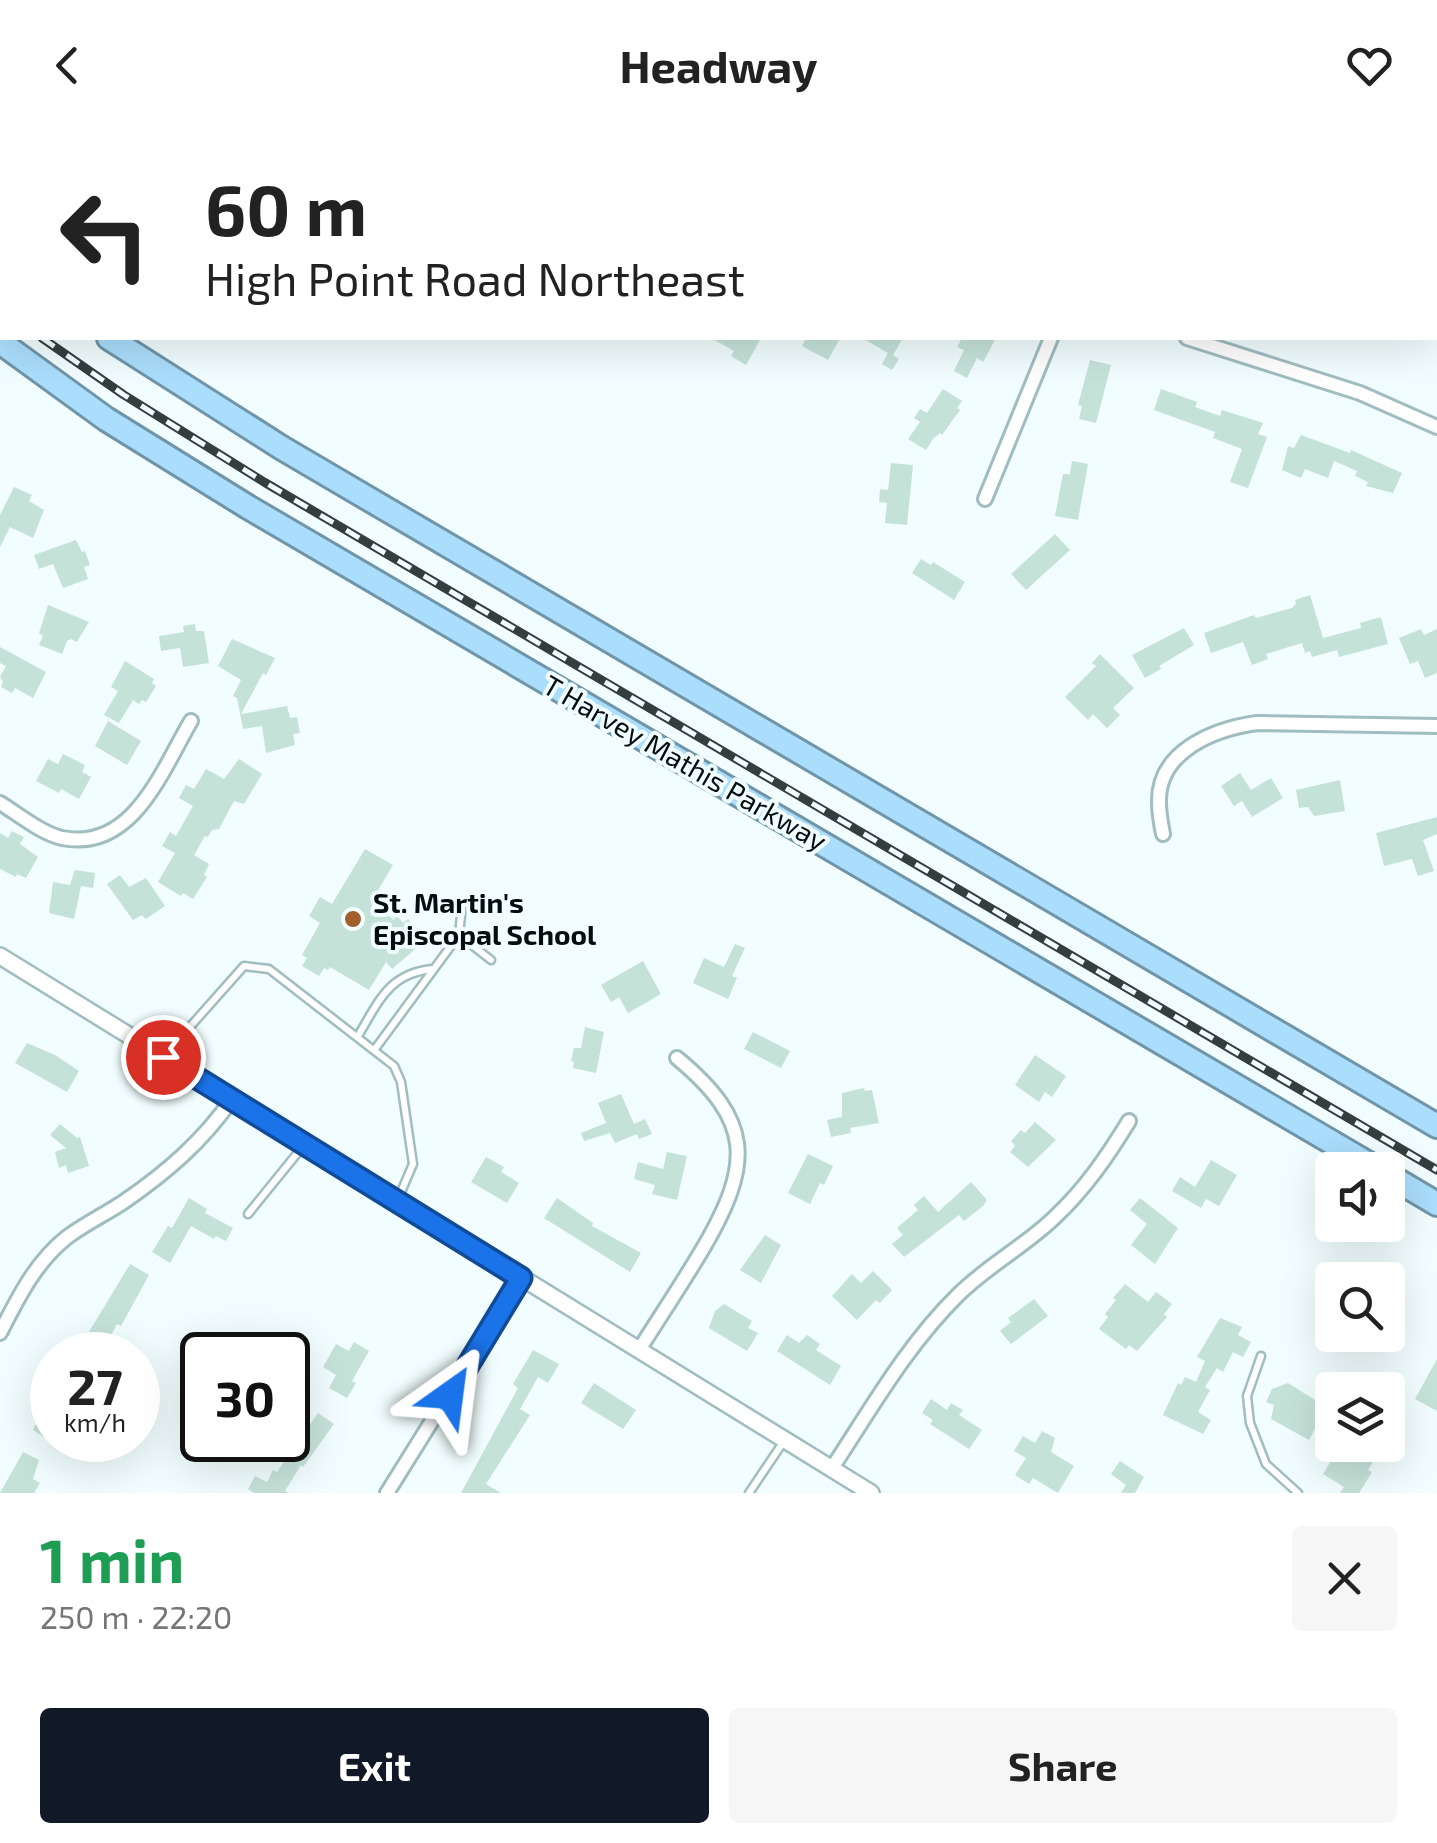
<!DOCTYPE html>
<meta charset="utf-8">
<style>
:root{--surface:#fff;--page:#f6f6f6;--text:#222;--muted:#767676;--accent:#111827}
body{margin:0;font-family:"Exo 2",sans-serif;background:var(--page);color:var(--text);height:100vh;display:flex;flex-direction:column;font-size:38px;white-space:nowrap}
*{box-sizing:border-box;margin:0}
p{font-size:32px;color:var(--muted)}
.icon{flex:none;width:55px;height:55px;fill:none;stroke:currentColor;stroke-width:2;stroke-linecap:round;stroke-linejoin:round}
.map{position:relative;height:1363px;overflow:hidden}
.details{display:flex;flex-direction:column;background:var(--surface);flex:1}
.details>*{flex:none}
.top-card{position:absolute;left:0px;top:0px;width:1438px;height:210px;box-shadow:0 10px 40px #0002;background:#fff;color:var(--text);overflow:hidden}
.tools{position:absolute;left:1315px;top:1022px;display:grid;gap:20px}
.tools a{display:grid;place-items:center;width:90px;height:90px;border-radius:10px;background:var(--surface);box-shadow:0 10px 40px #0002;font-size:50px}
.speed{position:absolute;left:30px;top:1202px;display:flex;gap:20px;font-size:50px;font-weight:700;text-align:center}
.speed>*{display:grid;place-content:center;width:130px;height:130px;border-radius:50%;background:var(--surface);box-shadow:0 10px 40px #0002;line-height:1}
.speed small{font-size:25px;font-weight:400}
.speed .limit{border:5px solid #111;border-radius:15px;background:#fff;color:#111}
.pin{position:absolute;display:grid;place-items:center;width:85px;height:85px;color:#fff;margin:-42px;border:5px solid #fff;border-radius:50%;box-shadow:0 2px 10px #0007}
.me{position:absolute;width:110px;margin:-55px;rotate:31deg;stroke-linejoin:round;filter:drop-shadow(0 0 8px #0008)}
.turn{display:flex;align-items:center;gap:35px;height:210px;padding:0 40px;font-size:45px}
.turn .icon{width:130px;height:130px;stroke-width:2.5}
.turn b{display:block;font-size:70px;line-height:85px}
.round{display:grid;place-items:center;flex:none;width:105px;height:105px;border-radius:10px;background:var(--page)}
.summary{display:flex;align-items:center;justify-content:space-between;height:170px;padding:0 40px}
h1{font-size:60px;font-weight:700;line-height:75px;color:#1e9e55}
.cta{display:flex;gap:20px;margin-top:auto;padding:20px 40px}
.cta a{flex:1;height:115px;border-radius:10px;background:var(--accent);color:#fff;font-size:40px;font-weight:700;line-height:115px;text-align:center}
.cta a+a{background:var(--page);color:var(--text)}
header{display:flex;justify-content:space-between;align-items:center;height:130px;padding:0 40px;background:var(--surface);font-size:45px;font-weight:700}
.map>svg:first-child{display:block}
.building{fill:#c5e2d9}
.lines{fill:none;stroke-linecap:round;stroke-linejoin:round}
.service-casing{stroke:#a0bdc0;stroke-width:11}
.minor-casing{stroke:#a0bdc0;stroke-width:18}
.tertiary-casing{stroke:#a0bdc0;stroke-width:20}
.motorway-casing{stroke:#7095a9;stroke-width:28}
.service{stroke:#fff;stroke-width:6}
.minor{stroke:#fff;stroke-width:12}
.tertiary{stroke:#fff;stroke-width:15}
.motorway{stroke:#aadefc;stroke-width:22}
.rail-casing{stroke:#343e3f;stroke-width:9}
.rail{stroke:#f1fdfe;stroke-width:5;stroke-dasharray:15;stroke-linecap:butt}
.route-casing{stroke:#114b97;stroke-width:25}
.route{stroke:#1a73e8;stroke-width:18}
.poi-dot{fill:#a05f2b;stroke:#f1fdfe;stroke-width:4}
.labels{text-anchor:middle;stroke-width:8;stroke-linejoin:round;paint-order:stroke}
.street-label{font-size:28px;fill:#050e0f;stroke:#f1fdfe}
.poi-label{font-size:28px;font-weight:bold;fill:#050e0f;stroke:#f1fdfe;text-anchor:start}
</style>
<header><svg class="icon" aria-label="back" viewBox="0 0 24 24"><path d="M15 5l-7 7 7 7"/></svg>Headway<svg class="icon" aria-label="heart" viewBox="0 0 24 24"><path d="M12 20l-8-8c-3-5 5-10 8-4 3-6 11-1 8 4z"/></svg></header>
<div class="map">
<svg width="1437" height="1363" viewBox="0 0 1437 1363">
<rect width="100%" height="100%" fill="#f1fdfe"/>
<g class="building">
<path d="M711,208h50l-15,27 -15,-9 3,-5z"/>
<path d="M806,208h34l-12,22 -26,-14z"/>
<path d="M862,208h41l-10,17 6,4 -7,11 -10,-6 6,-11z"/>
<path d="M962,208h34l-13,24 -6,-4 -10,20 -13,-7 10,-21 -7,-3z"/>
<path d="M1090,230l21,5 -15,58 -17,-4 3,-13 -4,-1z"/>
<path d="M943,259l19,12 -5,7 3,2 -18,25 -2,-2 -7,6 -7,11 -18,-11 12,-17 -6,-4 6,-9 7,4z"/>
<path d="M1161,259l36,13 -2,5 25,9 2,-6 41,13 -5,11 9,3 -19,51 -18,-6 12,-33 -29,-11 2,-6 -61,-22z"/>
<path d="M1301,305l49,18 1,-3 51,23 -9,20 -27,-7 2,-4 -13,-6 2,-5 -23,-10 -6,17 -23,-9 -4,9 -19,-8 6,-24 6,2z"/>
<path d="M1072,331l16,3 -10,56 -23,-4 8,-42h7z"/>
<path d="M891,333l22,2 -6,60 -22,-2 2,-20 -8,-1 1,-13 8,1z"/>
<path d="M14,357l18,8 -3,6 15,9 -11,28 -23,-11 -10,20v-32z"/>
<path d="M1055,404l15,16 -44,40 -15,-16z"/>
<path d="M76,410l6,12 3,-1 5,14 -6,2 4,12 -25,9 -10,-24 -14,5 -5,-14z"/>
<path d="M921,429l10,6 2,-3 32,20 -11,18 -42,-27z"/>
<path d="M1310,465l13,43 38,-10 -1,-5 21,-6 7,27 -49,13 -2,-7 -25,7 -2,-6 -5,2 -3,-10 -36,11 2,5 -16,6 -9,-23 -32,11 -7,-20 50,-18 2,3 36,-10 4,-4 -1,-4z"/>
<path d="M48,475l41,17 -12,20 -6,-3 -4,2 -5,13 -23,-9 4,-9 -4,-3z"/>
<path d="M195,494l1,7h8l5,32 -26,4 -3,-19 -19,3 -2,-15 25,-4 -1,-6z"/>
<path d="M1184,498l10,17 -35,21 2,3 -16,9 -13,-23z"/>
<path d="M1421,499l3,6 13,-6v44l-12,5 -7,-17 -8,3 -11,-26z"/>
<path d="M232,509l43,19 -9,17 -3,-2 -22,41 46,-8 3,12 7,-1 3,16 -7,1 2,11 -29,8 -4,-27 -19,3 -6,-31 -4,-2 8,-16 -23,-14z"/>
<path d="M0,517l46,25 -13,26 -18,-10 -3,5 -11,-6 2,-5 -3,-5 6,-11 -6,-3z"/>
<path d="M1100,524l34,34 -21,20 7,7 -13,13 -14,-14 -5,6 -23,-23 31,-31 -4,-3z"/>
<path d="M125,531l29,18 -2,4 4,3 -10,16 -4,-2 -3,4 -6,-4 -14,23 -15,-8 14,-24 -7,-4z"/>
<path d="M108,591l33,20 -14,24 -32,-19z"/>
<path d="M63,624l22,11 -3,7 9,5 -12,22 -18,-10 -2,4 -23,-12 12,-22 10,5z"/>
<path d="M239,629l23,15 -18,30 -10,-3 -15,28 -7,1 -4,7 -3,-1 -11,19 15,9 -5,11 3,2 -14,22 -10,-6 -2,3 -23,-14 17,-29 -13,-7 8,-14 6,4 17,-30 -14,-8 7,-13 8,4 12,-20 18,10z"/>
<path d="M1240,643l11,17 20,-12 12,20 -31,19 -10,-16 -8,5 -13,-20z"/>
<path d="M1340,650l5,31 -31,5 -6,-9 -9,1 -3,-18z"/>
<path d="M1437,687v17l-14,6 11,31 -16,5 -6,-17 -28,7 -8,-33z"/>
<path d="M12,701l12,6 -4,7 18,13 -12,21 -9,-4 -1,3 -16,-8v-36l8,5z"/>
<path d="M365,719l28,16 -19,32 19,23 4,-4 6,7 5,-4 12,14 -6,4 6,8 -28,24 -6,-7 -17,28 -39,-23 -2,3 -4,-2 -5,8 -17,-10 5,-8 -5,-3 18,-32 -11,-7 11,-19 12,7z"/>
<path d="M75,740l20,3 -2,15 -12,-2 -7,33 -25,-6 4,-31 17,3z"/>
<path d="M120,745l9,12 17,-9 19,28 -19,13 -4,-4 -9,5 -26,-36z"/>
<path d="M735,814l10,4 -13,28 5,2 -9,21 -35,-16 11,-25 20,9z"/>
<path d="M643,831l18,33 -33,19 -9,-16 -8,5 -10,-17z"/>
<path d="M585,897l19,5 -8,41 -23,-5 1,-6 -3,-1 3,-13h7z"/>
<path d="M753,902l37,19 -9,17 -37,-19z"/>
<path d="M27,913l28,12 24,16 -12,21 -52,-29z"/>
<path d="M1035,925l31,21 -14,21 -7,-5 -6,10 -24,-17z"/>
<path d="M864,958l1,3 7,-1 7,33 -29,5 1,5 -20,4 -4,-17 15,-3v-24z"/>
<path d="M621,964l13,30 11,-5 7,15 -13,5 -2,-5 -22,9 -5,-10 -26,8 -3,-8 25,-10 -8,-20z"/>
<path d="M1035,992l21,18 -28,27 -18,-15 5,-6 -4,-5 10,-11 4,3z"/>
<path d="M60,994l17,14 3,-1 9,29 -21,7 -2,-8 -7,3 -4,-16 11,-4 -16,-13z"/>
<path d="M667,1022l20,4 -10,44 -25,-6 3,-9 -21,-6 4,-17 25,7z"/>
<path d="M808,1024l25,12 -9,19 -4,-2 -10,21 -22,-11z"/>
<path d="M486,1027l18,10 -3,5 18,11 -12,20 -36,-21z"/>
<path d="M1211,1030l26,15 -18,31 -13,-7 -5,9 -29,-17 8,-14 15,10z"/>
<path d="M971,1052l16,18 -4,6 -19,15 -5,-6 -55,42 -12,-13 11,-9 -6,-7 21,-18 -4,-5 10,-9 14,16z"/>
<path d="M189,1068l18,11 -2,4 28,15 -7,13 -10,-5 -2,3 -23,-13 -21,37 -18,-11 16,-26 4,2z"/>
<path d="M557,1068l36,25 -1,3 49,27 -11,19 -86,-54z"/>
<path d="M1140,1068l38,30 -23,36 -24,-19 16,-21 -17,-14z"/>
<path d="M765,1105l16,10 -20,38 -21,-13z"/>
<path d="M130,1134l19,11 -28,51 -4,-2 -16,31h-26z"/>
<path d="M873,1141l19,19 -12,13 -4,-3 -19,20 -25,-24 20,-22 9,9z"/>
<path d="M1125,1154l23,18 8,-10 16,12 -8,10 3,3 -30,34 -8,-6 -3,4 -27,-20 9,-12 -3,-3 11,-14 -3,-2z"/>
<path d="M1034,1169l14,17 -37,28 -11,-13 11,-9 -3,-4z"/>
<path d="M724,1174l28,17 -4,7 10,5 -11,18 -38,-23 6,-17z"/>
<path d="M1220,1188l22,9 -4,8 13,7 -8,15 -10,-5 -10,20 -6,-4 -12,19 5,3 -12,22 13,8 -8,14 -40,-19 15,-32 3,2 4,-8 11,5 9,-21 -8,-4z"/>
<path d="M787,1205l12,8 8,-8 13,9 -4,6 25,16 -11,19 -53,-34z"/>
<path d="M354,1212l15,9 -17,30 4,2 -9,15 -18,-10 7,-13 -13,-8 13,-23 13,7z"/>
<path d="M533,1220l26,14 -11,19 -10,-6 -18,32 10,6 -44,69 15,9h-40l57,-105 -5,-4z"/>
<path d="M1437,1229v52l-22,-12z"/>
<path d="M594,1253l42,27 -13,19 -42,-26z"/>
<path d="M1288,1253l38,24 -17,33 -38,-21 3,-14 -8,-3 6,-13z"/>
<path d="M52,1261v51l-19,-12z"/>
<path d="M931,1269l16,11 4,-7 12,7 -4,5 23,15 -13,19 -39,-25 3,-4 -11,-7z"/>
<path d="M318,1283l16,11 -31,43 -2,-2 -16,26 4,2h-35l-6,-4 7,-13 12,6 6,-12 4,2z"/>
<path d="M1042,1301l13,7 -4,14 23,14 -16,27 -25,-15 -4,6 -14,-9 11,-17 -12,-7 9,-15 12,7z"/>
<path d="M1337,1321l21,11 6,-8 10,6 -6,10 4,2 -13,21h-19l4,-6 -21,-13z"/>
<path d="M23,1322l16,8 -6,19 7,4 -6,10h-34z"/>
<path d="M1120,1331l24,16 -9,16h-14l5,-8 -15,-11z"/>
</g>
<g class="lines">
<g class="service-casing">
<g id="service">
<path d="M459,805l32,25"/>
<path d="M358,906c21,-35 31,-63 75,-67"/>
<path d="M375,919l84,-114 3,-29"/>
<path d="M164,926l80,-90 25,3 125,97 7,16 12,82 -15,35"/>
<path d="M248,1084l56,-69"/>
<path d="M1261,1226l-14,40 3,27 16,41 32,29"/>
<path d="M749,1363l35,-52"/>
</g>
</g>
<g class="minor-casing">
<g id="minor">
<path d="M646,2l2,-2"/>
<path d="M1187,208l173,55 77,34"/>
<path d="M985,369l66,-161"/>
<path d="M0,673c18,11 41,30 62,35 71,14 100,-68 129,-117"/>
<path d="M1163,704c-2,-10 -4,-21 -4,-32 -1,-51 55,-73 98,-79l180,3"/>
<path d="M0,1203c18,-35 35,-70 66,-95 18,-14 40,-24 59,-37 42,-29 78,-60 107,-102"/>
<path d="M639,1220c22,-35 45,-69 66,-105 47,-82 48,-124 -28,-187"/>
<path d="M832,1338c39,-59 75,-123 126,-173 29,-29 67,-49 96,-77 31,-29 53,-61 75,-97"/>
<path d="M387,1363l134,-215"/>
</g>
</g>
<g class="tertiary-casing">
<path id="tertiary" d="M0,826l871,537"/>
</g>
<g class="motorway-casing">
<g id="motorway">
<path d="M0,126l2,2"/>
<path d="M109,208l173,110 1155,678"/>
<path d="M0,212l106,77 142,88 1131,663"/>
<path d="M1388,1045l49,29"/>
</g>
</g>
<use href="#service" class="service"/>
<use href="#minor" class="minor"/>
<use href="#tertiary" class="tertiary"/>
<use href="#motorway" class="motorway"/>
<g class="rail-casing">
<g id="rail">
<path d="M0,164l2,2"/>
<path d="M42,208l82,57 140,87 1173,688"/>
</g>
</g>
<use href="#rail" class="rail"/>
</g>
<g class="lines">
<g class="route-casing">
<path id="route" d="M163,927l358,221 -71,117"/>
</g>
<use href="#route" class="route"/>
</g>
<circle class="poi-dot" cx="353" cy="789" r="10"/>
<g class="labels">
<g class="street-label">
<text transform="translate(685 633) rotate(30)" y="10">T Harvey Mathis Parkway</text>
</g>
<g class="poi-label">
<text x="373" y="783">St. Martin's<tspan x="373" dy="32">Episcopal School</tspan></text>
</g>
</g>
</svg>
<div class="tools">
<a><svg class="icon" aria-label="sound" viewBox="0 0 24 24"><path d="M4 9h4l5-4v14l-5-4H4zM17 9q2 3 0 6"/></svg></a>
<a><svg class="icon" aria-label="search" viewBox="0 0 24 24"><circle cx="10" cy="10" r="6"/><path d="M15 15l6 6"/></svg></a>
<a><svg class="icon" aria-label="layers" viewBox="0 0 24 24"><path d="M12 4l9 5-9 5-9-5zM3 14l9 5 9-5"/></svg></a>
</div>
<div class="speed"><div>27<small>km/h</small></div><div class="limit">30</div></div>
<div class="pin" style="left:163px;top:927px;background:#d93025"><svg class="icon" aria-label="arrive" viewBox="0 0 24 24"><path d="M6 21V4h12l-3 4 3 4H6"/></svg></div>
<svg class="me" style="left:450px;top:1265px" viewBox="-20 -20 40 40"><path d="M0-17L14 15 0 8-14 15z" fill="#1a73e8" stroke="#fff" stroke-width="4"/></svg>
<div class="top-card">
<div class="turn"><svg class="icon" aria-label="left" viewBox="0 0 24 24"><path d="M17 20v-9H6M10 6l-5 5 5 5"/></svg><div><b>60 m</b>High Point Road Northeast</div></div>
</div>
</div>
<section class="details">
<div class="summary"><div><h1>1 min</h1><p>250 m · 22:20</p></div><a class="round"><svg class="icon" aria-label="close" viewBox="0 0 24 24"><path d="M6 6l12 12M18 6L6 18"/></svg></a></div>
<div class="cta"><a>Exit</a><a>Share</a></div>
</section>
